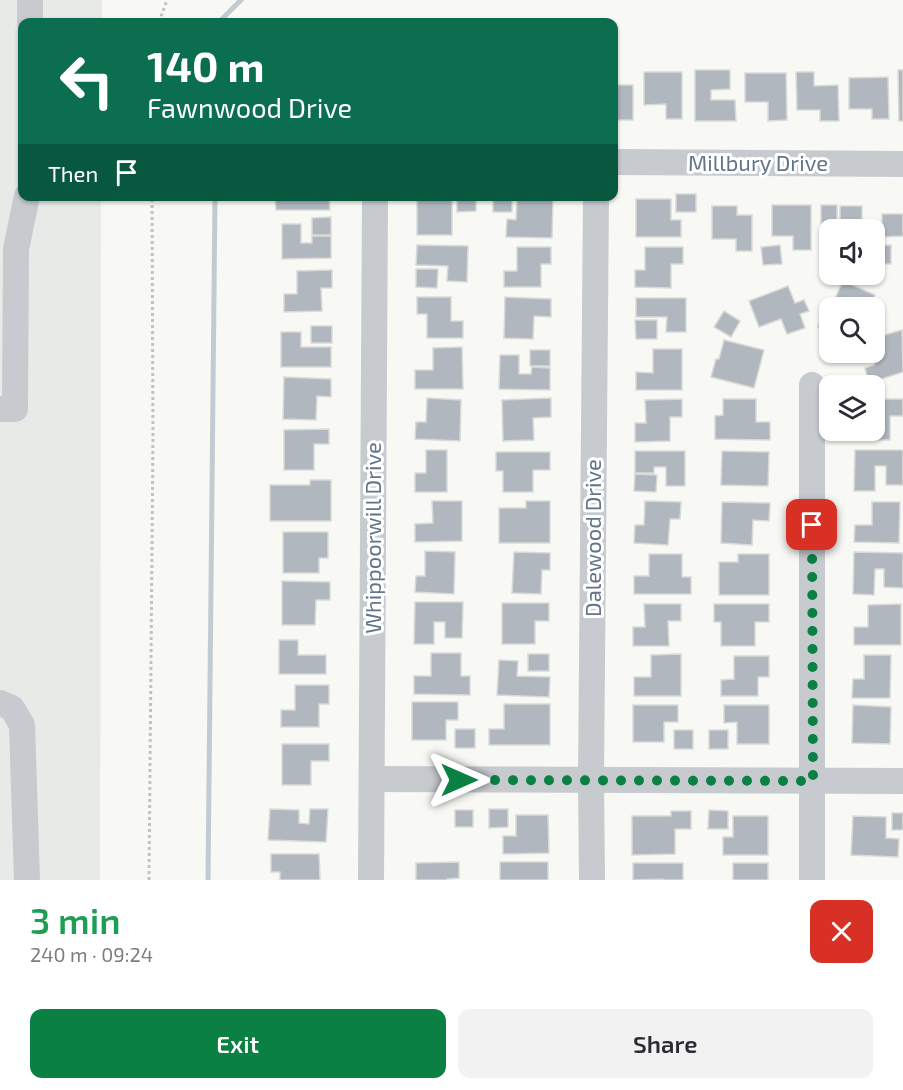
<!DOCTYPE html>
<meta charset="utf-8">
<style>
:root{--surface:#fff;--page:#f2f2f3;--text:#2b2b33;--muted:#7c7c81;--accent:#0b8043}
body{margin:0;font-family:"Exo 2",sans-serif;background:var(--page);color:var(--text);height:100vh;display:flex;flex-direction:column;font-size:22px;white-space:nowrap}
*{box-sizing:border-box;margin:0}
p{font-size:20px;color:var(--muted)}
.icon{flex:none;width:33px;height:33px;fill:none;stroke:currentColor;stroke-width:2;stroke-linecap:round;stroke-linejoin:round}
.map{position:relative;height:880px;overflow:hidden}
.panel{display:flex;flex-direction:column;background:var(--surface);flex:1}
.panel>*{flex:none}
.banner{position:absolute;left:18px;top:18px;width:600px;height:183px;border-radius:12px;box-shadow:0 2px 4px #0004;background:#0b6e4f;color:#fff;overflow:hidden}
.fabs{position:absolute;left:819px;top:219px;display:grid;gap:12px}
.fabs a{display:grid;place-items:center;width:66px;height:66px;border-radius:12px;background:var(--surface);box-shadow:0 2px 4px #0004;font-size:30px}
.pin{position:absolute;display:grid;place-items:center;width:51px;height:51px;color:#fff;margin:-26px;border-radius:12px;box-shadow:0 3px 9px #0006}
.me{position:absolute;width:66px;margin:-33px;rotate:90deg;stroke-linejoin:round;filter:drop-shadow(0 0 4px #0008)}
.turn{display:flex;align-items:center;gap:21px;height:126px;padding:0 30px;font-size:27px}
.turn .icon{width:78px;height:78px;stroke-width:2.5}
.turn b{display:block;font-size:42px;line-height:51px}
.then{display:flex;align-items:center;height:57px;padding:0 30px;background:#0003;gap:12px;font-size:22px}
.round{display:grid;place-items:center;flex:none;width:63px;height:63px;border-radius:12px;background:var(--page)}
.overview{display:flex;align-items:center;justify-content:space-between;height:102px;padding:0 30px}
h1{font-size:36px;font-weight:600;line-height:45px;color:#1e9e55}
.button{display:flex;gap:12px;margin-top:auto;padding:12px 30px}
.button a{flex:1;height:69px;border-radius:12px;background:var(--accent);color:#fff;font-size:24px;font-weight:600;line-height:69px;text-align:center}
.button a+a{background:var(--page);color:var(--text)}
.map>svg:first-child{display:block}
.built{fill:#e8eae8}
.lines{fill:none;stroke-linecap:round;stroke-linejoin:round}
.stream{stroke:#c1ccd2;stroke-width:5}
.building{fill:#b0b7bf;stroke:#d9dad7;stroke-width:1.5}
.path{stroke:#c0c2c5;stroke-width:3;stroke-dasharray:3 3;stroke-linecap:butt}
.minor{stroke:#c7cacf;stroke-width:26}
.route{stroke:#0b8043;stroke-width:10;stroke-dasharray:0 18}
.labels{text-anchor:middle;stroke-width:6;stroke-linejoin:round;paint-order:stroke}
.street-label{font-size:22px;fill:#647489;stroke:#fff}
</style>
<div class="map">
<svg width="903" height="880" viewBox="0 0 903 880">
<rect width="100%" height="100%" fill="#f8f8f5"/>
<path class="built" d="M0,0h102v22h-80v174l79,1 -1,683h-100z"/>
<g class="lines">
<g class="stream">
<path d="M219,22l22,-22"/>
<path d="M208,880l7,-684"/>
</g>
</g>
<g class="building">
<path d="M695,70h35v19l-19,1v10h24l1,21h-41z"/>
<path d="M898,70h5v51h-4z"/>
<path d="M644,72h38v47h-16v-15l-22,1z"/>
<path d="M796,72h18v14l24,-1 1,36h-19v-11h-23z"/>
<path d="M745,73h41l1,47 -19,1v-19h-23z"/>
<path d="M888,77l1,42h-17v-10h-23v-31z"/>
<path d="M614,85h19v35h-18z"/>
<rect x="676" y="194" width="20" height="18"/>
<path d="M275,196h54l1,14h-54z"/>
<path d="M457,196h19v15l-19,1z"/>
<rect x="493" y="196" width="19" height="16"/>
<rect x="417" y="198" width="35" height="37"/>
<path d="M517,198l36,2 -1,38 -46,-1 1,-18 9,1z"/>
<path d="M636,199h35v21h10v17h-45z"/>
<path d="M772,205h39v45h-18v-14h-21z"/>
<rect x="821" y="205" width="16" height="21"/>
<path d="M712,206h25v9h15v36h-16v-12h-24z"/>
<path d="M840,206h22v24h-16v-5l-6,-1z"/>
<path d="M882,214h21v22l-21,1z"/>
<path d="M331,217v18h-19v-17z"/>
<path d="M282,224h19v19h11v-7h19v22l-49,1z"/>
<path d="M417,245l51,1 -1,36 -20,-1 1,-15 -32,-1z"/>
<path d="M780,245l2,19 -19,1 -2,-18z"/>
<path d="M891,245v19h-17v-18z"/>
<path d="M517,247h34v17h-10v23h-37v-16h13z"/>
<path d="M645,247h38v17h-12v24l-36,-1v-17h10z"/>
<path d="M416,269h22l-1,19 -21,-1z"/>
<path d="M332,270v18h-11l1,23 -38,1v-18h13v-23z"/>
<path d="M843,281l32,14 -5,13h-21l-15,-7z"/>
<path d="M788,286l7,17 9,-3 5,11 -9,3 5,14 -18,6 -6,-15 -22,8 -10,-26z"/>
<path d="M417,297h34v24h12v17h-36v-24h-10z"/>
<path d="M505,297l46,2v18l-17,-1 -1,23 -29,-1z"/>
<path d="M636,298h50v34h-20l1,-15h-31z"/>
<path d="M825,306l5,2v22l-12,-3z"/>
<path d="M724,311l16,10 -9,16 -17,-10z"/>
<path d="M635,320h22v19h-21z"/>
<rect x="311" y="326" width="21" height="17"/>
<path d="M902,330l1,42 -34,11 -4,-15 10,-3 -4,-13h3v-14z"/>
<path d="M281,332h20v15h30v20h-50z"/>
<path d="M724,340l40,10 -10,38 -43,-11 5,-18h3z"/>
<path d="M462,347l1,42h-48v-19h18v-22z"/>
<path d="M653,349h29v41h-46v-18l17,1z"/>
<rect x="530" y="350" width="20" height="16"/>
<path d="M500,355h19v19h12l1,-7 18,1v22l-51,-1z"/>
<path d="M284,377l47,2v18l-14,-1 -1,24 -33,-1z"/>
<path d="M427,398l34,2 -1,41 -45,-2 1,-17h10z"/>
<path d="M551,398v19l-18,1 1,22 -31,1 -1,-41z"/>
<path d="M682,399v18h-12v24l-35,1v-19h11l-1,-23z"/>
<path d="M723,399h33v23h14v18l-55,-1v-23l8,-1z"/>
<path d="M874,399h29v17h-13v24h-36v-10h20z"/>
<path d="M329,429v15h-15v26h-30v-40z"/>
<path d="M426,450h21v42h-32v-19h11z"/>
<path d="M855,450h48v35h-17v-19h-11v25h-21z"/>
<path d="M635,451h50v35h-19v-19h-12v6h-19z"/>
<path d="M722,451l47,1 -1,34 -47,-1z"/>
<path d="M496,452h54v18h-17v22h-30v-21h-7z"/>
<path d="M635,474l22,1 -1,17 -22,-1z"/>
<path d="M310,480h21v41h-61v-36h40z"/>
<path d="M432,501h30v40l-47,1v-18l18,-1z"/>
<path d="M526,501h24v42h-51v-35h27z"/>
<path d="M645,501l36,1 -1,17h-10l-2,26 -34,-2 1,-18h9z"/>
<path d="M722,502l48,1 -1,18 -16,-1 -1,25 -31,-2z"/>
<path d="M872,502h28l-1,41 -45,-1 1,-17h17z"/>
<path d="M283,532h45v26h-9v15h-36z"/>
<path d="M425,551l30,1 -1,42 -39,-2 1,-16h9z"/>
<path d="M514,552l36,1v17h-8l-1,24 -29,-1z"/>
<path d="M854,552l49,1v35l-19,-1v-18h-9l-1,26 -21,-1z"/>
<path d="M649,554h33v23h9v17h-57v-18h15z"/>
<path d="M738,554h31v41h-50v-33h19z"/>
<path d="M282,581l48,1v18h-14l-1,25h-33z"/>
<path d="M415,602h48l-1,36h-17v-16h-11v22h-20z"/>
<path d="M502,603h47v18h-14v23h-33z"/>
<path d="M644,604h37v17h-13l1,25h-36v-19h12z"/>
<path d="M714,604h55v18h-14v24h-34v-24h-7z"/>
<path d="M901,604v41h-47v-18h14v-22z"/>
<path d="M279,640h19v15h28v19h-47z"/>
<path d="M431,653h30v23h9v19l-56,-1v-18h17z"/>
<rect x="528" y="654" width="21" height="17"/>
<path d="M681,654v42h-47v-19h17v-22z"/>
<path d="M864,655h27l-1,43h-38l1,-19h11z"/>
<path d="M734,656h35v21h-11v19h-37v-16l13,-1z"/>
<path d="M499,660l19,1 -1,15 33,1 -1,20 -52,-2z"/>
<path d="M295,685h34v19h-10v23h-38v-17h14z"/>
<path d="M412,702h46v18h-12v20h-34z"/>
<path d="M504,704h46v41h-61v-16h15z"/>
<path d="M633,705h45v17h-14v20h-31z"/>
<path d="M724,705h45v39h-32v-22l-13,1z"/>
<path d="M853,705l38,2 -1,37 -38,-1z"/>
<rect x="455" y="729" width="20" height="19"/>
<rect x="674" y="730" width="19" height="19"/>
<rect x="709" y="730" width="19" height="19"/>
<path d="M282,744h47v17h-18v24h-29z"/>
<path d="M270,809l29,1v13l10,1 1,-15h18l-2,33 -58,-2z"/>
<path d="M489,809h19v18l-19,1z"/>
<rect x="455" y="810" width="18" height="17"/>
<path d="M709,810l19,1v18h-20z"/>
<path d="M671,811h20v18h-16v25l-43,1v-39h39z"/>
<rect x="892" y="813" width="11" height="17"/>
<path d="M516,815h32l1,38 -46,1v-18h13z"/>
<path d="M733,816h35v39h-45v-18h10z"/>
<path d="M853,816l33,1v21l13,1 -1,18 -47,-2z"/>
<path d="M271,854h48l1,26h-40v-8h-9z"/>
<path d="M459,862v16l-12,1v1h-31v-17z"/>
<rect x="500" y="862" width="48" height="18"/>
<path d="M633,863h50v17h-20v-1l-30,1z"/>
<rect x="733" y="863" width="35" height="17"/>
</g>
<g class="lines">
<g class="path">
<path d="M159,22l8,-22"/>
<path d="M149,880l4,-442 -1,-242"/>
</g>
<g class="minor">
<path d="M30,22v-22"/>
<path d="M614,162l289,2"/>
<path d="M0,409h15l1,-160 11,-53"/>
<path d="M0,703l12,5 10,17 5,155"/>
<path d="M372,779l531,2"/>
<path d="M371,880l4,-684"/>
<path d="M592,880l-1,-100 5,-584"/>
<path d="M812,880v-495"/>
</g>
</g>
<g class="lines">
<path class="route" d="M459,780l354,1 -1,-256"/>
</g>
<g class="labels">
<g class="street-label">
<text x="758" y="171">Millbury Drive</text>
<text transform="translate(373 538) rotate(-90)" y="8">Whippoorwill Drive</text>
<text transform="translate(593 538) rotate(-90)" y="8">Dalewood Drive</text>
</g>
</g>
</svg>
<div class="fabs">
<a><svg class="icon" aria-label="sound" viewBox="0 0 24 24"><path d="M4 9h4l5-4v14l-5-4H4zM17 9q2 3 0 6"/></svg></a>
<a><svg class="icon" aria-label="search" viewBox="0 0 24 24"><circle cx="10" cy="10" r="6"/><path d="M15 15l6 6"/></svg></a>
<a><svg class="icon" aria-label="layers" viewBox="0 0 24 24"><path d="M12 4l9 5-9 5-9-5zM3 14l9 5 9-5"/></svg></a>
</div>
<div class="pin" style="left:812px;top:525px;background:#d93025"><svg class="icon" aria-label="arrive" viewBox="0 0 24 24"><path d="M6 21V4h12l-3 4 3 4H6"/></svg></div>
<svg class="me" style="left:459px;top:780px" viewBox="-20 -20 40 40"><path d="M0-17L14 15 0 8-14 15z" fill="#0b8043" stroke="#fff" stroke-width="4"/></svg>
<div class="banner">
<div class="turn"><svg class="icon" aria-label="left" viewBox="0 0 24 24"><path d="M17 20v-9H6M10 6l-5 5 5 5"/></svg><div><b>140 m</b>Fawnwood Drive</div></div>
<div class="then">Then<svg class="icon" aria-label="arrive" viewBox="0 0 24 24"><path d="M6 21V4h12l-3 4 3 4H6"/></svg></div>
</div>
</div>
<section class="panel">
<div class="overview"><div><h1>3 min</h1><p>240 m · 09:24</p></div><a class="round" style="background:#d93025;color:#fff"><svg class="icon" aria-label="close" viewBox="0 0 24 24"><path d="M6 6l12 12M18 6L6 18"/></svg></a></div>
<div class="button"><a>Exit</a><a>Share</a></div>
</section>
